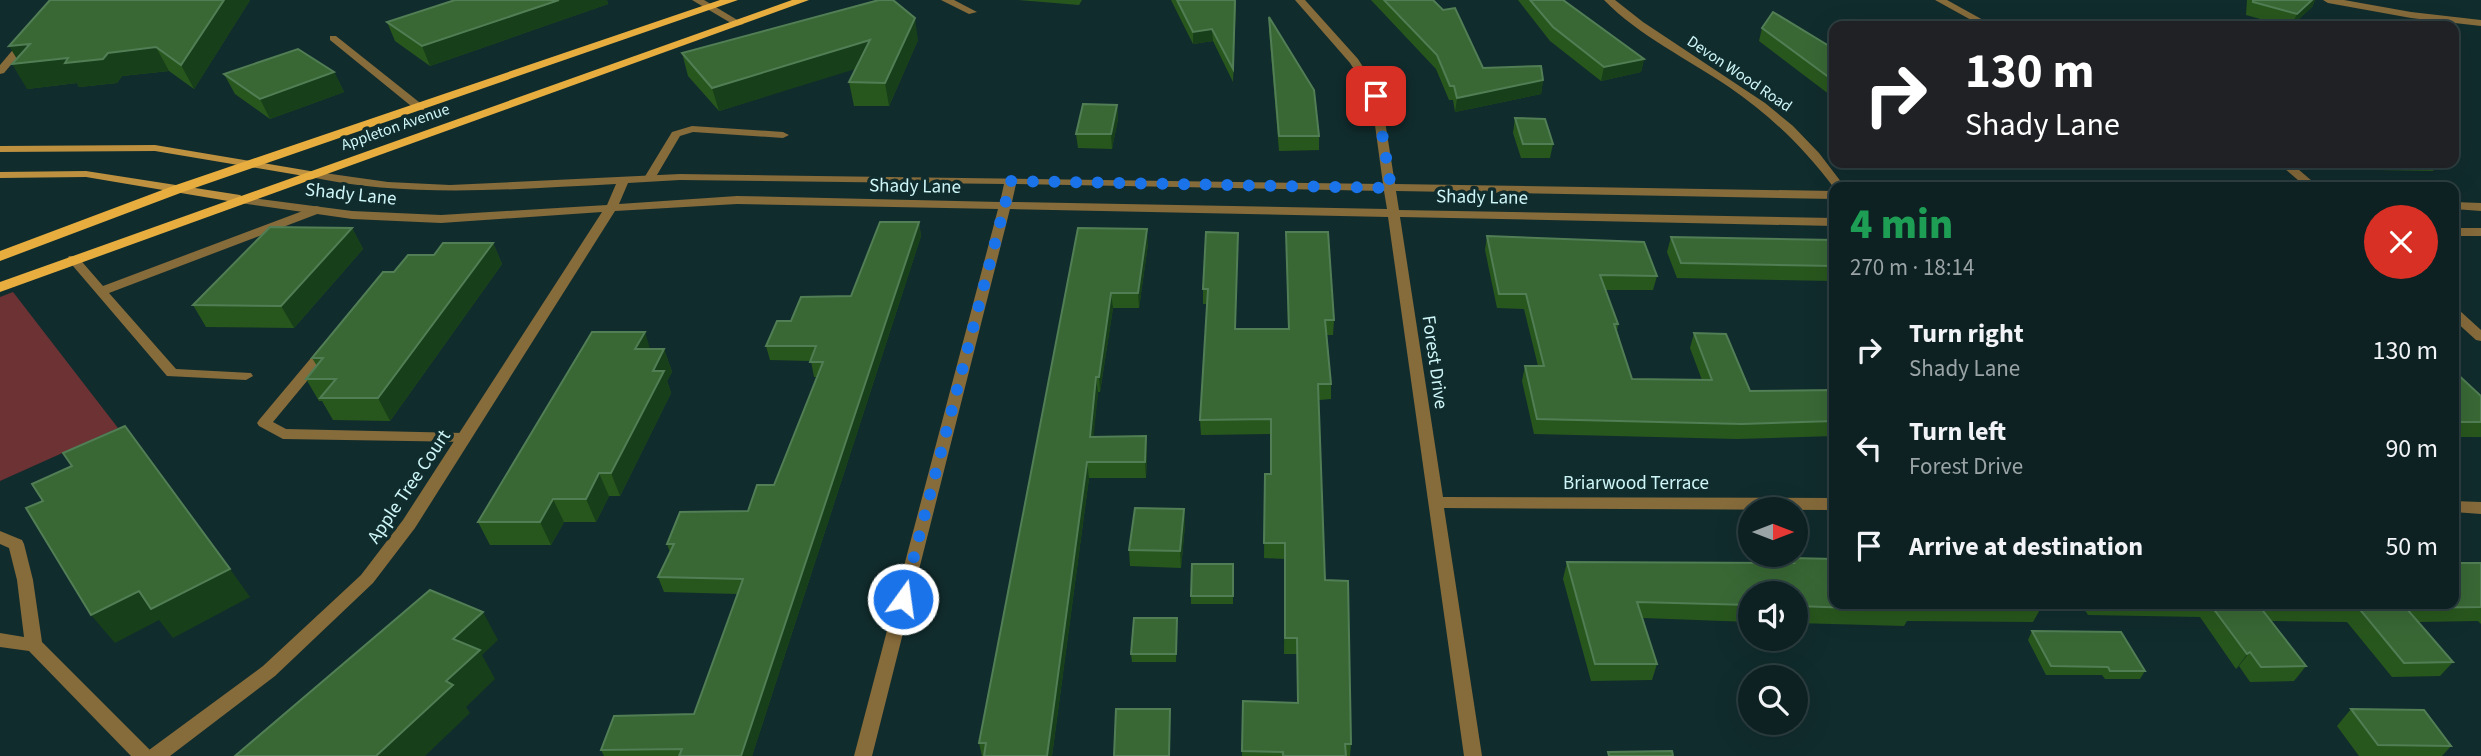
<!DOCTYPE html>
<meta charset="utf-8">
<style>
:root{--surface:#0d2122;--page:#1b2e2f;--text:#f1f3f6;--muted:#9aa3a5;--line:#2d3e40}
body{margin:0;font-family:"Source Sans 3",sans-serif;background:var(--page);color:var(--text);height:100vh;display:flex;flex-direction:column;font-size:26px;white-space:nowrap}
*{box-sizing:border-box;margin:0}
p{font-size:23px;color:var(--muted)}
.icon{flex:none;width:38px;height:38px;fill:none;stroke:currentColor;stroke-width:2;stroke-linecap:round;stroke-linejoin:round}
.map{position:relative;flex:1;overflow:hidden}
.details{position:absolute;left:1829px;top:182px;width:630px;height:427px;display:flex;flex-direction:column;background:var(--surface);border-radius:14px;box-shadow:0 7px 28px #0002,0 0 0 2px var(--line)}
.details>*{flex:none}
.banner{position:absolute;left:1829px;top:21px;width:630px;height:147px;border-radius:14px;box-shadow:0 7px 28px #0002,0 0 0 2px var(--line);background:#202124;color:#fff;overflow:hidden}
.needle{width:46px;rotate:90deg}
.fabs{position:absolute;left:1738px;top:497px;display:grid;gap:14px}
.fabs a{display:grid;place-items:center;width:70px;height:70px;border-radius:50%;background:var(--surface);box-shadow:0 7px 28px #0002,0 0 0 2px var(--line);font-size:35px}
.pin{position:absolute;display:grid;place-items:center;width:60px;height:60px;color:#fff;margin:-30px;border-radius:14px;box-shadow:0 4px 10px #0006}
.me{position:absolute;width:77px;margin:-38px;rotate:14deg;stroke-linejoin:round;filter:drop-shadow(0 0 5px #0008)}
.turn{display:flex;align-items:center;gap:24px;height:147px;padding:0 21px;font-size:32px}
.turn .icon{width:91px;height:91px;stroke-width:2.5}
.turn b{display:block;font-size:49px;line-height:60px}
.round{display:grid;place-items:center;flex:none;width:74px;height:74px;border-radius:37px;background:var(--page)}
.overview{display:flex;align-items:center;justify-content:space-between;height:119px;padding:0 21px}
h1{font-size:42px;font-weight:800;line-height:52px;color:#1e9e55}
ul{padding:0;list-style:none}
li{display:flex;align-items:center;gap:21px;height:98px;padding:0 21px}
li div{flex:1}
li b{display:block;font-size:26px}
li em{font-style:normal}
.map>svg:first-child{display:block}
.green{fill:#6d3234}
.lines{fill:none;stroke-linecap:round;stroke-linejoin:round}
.lane{fill:#866b3b;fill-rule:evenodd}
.street{fill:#866b3b;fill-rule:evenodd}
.secondary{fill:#bd913f;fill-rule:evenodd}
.primary{fill:#e7ae3f;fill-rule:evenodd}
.wall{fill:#28571d}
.shaded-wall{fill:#173f1a}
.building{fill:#396835;stroke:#517e54;stroke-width:2}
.route{stroke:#1a73e8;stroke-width:12;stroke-dasharray:0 21.6}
.labels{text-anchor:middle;stroke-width:7;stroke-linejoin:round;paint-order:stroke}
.far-street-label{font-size:16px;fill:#cef6f8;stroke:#112c2d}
.street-label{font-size:19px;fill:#cef6f8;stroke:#112c2d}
</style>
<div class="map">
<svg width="2481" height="756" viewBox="0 0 2481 756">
<rect width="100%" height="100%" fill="#112c2d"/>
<path class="green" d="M13,292l105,136 -118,53v-184z"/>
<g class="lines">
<g class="lane">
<path d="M941,0h13l23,12 -8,2z"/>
<path d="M330,36h6l88,70v4h-8l-86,-70z"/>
<path d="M22,39l9,2 -27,32 -4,1v-9z"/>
<path d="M692,126l91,6 6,3 -6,3 -90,-6 -13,4 -26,44h-8l-2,-2 28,-46z"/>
<path d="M316,206l4,1 2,3 -2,3 -211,80 67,76 75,4 2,3 -7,4 -79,-4 -100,-117 2,-3h8l26,30z"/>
<path d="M326,345l5,1 2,3 -2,3 -58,70 13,7 178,4 5,1 2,4 -2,4 -186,-3 -24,-13 -2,-3 2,-3 62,-74z"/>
<path d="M0,531l22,9 2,4 9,36 9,62 108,108 2,6h-21l-102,-105 -29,-4v-14l24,4 -7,-57 -8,-32 -9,-4z"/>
</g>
<g class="street">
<path d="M692,0h12l40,24 -8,2z"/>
<path d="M1295,0h10l53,59 23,37 14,88 439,7v8l-438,-8 3,19 435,8v8l-434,-9 43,280 391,1v12l-390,-2 38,248h-18l-76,-539 -378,-8 -138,547h-18l144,-547 -261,-5 -122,7 -200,317 -42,55 -98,93 -105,80h-23l2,-6 114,-84 98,-91 42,-55 199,-308 -161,11 -89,-4 -112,-16 -4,-1v-6l116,15 89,4 166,-10 9,-21c-103,5 -208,15 -310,-8l-2,-2 6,-3 78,11 62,3 230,-11 703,10 -12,-88 -21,-33zM680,180l324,4 -4,18 -263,-6 -118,8 9,-21zM1016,184l368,7 3,18 -375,-7z"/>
<path d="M1604,0h11l28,22 122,81 28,23 26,27 26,34 -11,1c-30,-40 -63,-72 -105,-101 -41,-28 -90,-51 -125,-87z"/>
<path d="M1935,0h12l47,26h-12z"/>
<path d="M2323,0h21l67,12 70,8v6l-70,-8 -83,-15z"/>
<path d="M2278,163h13l28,24h-13z"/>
<path d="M2454,202l27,1v8l-27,-2z"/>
<rect x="2454" y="228" width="27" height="8"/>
<path d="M2454,309l5,1 22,20v11l-5,-1 -22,-20z"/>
<path d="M2454,501l27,1v12l-27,-2z"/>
</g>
<g class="secondary">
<path d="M155,145l155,26 6,3 -6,3 -155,-26 -155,1v-6z"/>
<path d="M86,171l154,24 6,4 -6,4 -154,-26 -86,1v-6z"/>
</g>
<g class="primary">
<path d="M720,0h18l-555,192 -183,69v-10l173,-65z"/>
<path d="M792,0h17l-809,292v-10z"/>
</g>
</g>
<g class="wall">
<path d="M250,0l-56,89 -25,-18 -47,5 -5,7 -38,4 -2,-4 -50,6z"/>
<path d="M455,0h152l1,4 -178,62 -35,-25 -8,-19z"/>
<path d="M1018,0h64l-3,5z"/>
<path d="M1171,0h65l-3,82 -20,-41 -20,3z"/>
<path d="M1371,0h62l50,68 60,12 -2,14 -86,18 -2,-12h-4l-13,-31z"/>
<path d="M1518,0h45l81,59 -3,13 -40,9 -51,-40z"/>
<path d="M2247,0h68l-3,7 -21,19h-6l-39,-11z"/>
<path d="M1269,17l50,119v14l-40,1 -10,-121z"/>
<path d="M1762,28l72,21v49l-75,-57z"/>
<path d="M918,40l-29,66h-35l-5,-24 7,-14 -137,43 -31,-35 -6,-23z"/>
<path d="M334,72l10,20 -74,27 -35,-25 -11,-20z"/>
<path d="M1117,105l1,14 -6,30 -34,-1 -2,-14z"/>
<path d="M1515,118l38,26 -3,14h-29l-8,-25z"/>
<path d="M2365,163h74l-6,8 -59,-1z"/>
<path d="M919,222l2,14 -169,520h-148l-3,-6 93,-36 44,-120 -74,-2 -6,-15 12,-25 -3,-8 81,-33 26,-26 43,-108h-3l-3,-16 -41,-1 -4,-14 25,-25 60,-25z"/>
<path d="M352,228l11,21 -69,79 -88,-1 -13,-22z"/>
<path d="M1078,228l70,16 -9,64h-26l-13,84h-2l-5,45 53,-1 1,16 -1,26h-57l-37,278h-70l-3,-13z"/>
<path d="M1206,232l30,97h52l-2,-97 48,88 -1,15h-6l4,49v15l-12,1 6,180 26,164 -1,12h-108l1,-55 54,2v-49h-13l1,-95 -21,-1 1,-84h6l-1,-40 -69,1 -1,-15 7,-116h-4v-15z"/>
<path d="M1487,236l170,40 -4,14h-47l12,34 -1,7 15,48 70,1 -12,-32 4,-15 56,58 83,-1 1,-3v49l-97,3 -203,-5 -12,-53 3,-15h13l-14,-57 -27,-1 -12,-58z"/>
<path d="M1671,237l163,3v41l-157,-3 -10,-26z"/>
<path d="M493,243l9,21 -112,157 -57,-1 -11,-19h-3l-13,-22 11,-13 -5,-8 82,-86 40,-17z"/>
<path d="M651,349h13l8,23 -5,9 4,12 -51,103h-11l-13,26h-32l-13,23h-61l-12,-23z"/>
<path d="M2454,371l27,25v41h-27z"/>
<path d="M1184,509l1,16 -4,43 -51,-2 -1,-16z"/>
<path d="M1791,558l251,48 -9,16 -126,-1 -3,5 -108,-3v-30h-46v29l-107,-4 14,46 -5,16 -61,1 -28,-102 4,-17 222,1z"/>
<path d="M2481,563v61l-3,-3 -60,1 35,40 -13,14 -48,1 -45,-55 -76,-1 35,45 -12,15 -44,1 -11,-16 -3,3 -36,-52 -112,-2 -7,-11h373z"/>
<path d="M1233,564v40h-42v-8z"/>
<path d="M1177,618l-1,44h-44l-1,-8z"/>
<path d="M2032,631l113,40 -5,8h-35l-3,-4h-56l-18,-35z"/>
<path d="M2351,709l100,37 -9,10h-83l-22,-30z"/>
</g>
<g class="shaded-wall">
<path d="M224,0h26l-56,89 -13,-24z"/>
<path d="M559,0h48l1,4 -178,62 -8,-20z"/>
<path d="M2312,0h3l-3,7 -21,19 6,-12z"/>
<path d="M915,18l3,22 -29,66 -4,-23z"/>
<path d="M1212,29l1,12 -20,3v-12z"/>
<path d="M870,40l5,23 -156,48 -7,-23z"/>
<path d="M30,44l78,9 48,-6 13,24 -47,5 -5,7 -38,4 -2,-4 -50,6 -15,-25h8l-11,-18z"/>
<path d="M1644,59l-3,13 -40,9 3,-14z"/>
<path d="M334,72l10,20 -74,27 -10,-20z"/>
<path d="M1543,80l-2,14 -86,18 2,-14z"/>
<path d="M1117,105l1,14 -6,30 -1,-15z"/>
<path d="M919,222l2,14 -169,520h-11z"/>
<path d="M352,228l11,21 -69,79 -13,-22z"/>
<path d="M1147,229l1,15 -9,64 -1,-15z"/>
<path d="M493,243l9,21 -112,157 -12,-23z"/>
<path d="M1111,293l2,15 -13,84 -1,-15z"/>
<path d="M645,332l7,23 -17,-6z"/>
<path d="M664,349l8,23 -5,9 4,12 -51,103 -9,-23 42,-102z"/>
<path d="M1096,377l2,15 -6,61 -2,-16z"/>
<path d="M1146,436l1,16 -1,26 -1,-16z"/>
<path d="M1087,462l2,16 -37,278h-5z"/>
<path d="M599,473l10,23 -13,26 -10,-23z"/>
<path d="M553,499l11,23 -13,23 -11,-23z"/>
<path d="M1184,509l1,16 -4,43 -1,-17z"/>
<path d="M230,569l20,28 -77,41 -14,-18 -44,23 -24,-28 48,-24z"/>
<path d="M483,612l15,28 -16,15 13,24 -29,28 4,6 -45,43h-49l70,-75 7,-42z"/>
<path d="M2250,652l-11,14 -3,3 11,-15z"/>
</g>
<g class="building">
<path d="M50,0h174l-43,65 -25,-18 -48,6 -5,6 -38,4 3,-5 -56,6 18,-20 -21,2z"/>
<path d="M455,0h104l-137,46 -35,-24z"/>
<path d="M879,0h14l22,18 -30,65 -36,-1 21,-42 -158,48 -30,-35z"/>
<path d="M1177,0h58l-2,69 -21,-40 -19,3z"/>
<path d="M1384,0h49l10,10 12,-2 28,60 58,-2 2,14 -86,18 -3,-12h-4l-13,-31z"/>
<path d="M1530,0h33l81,59 -40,8 -51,-40z"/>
<path d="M2253,0h59l-15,14 -44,-12z"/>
<path d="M1773,12l61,37v32l-72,-53z"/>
<path d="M1269,17l45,73 5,46h-40z"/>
<path d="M298,49l36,23 -74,27 -36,-25z"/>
<path d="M1083,104l34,1 -6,29h-35z"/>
<path d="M1515,118l30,1 8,25h-30z"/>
<path d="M880,222h39l-178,534h-62l3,-7 -81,1 13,-34 80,-2 49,-135 -85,-2 16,-33h-7l13,-32 68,-1 9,-26h17l49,-123h-13l6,-16h-50l11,-25h14l10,-24 50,-1z"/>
<path d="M270,227l82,1 -71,78 -88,-1z"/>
<path d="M1078,228l69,1 -9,64h-27l-12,84h-3l-6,60 56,-1 -1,26h-58l-40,294h-63l2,-13h-7z"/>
<path d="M1206,232l32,1 -3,96h54l-3,-97h42l6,88h-9l6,64h-13l7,196 23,1 3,163h-6l1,12h-63v-4l-41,-1 1,-50 55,2 -1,-65h-12v-95h-21l1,-69h6v-55l-71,1 8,-131h-5z"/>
<path d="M1487,236l157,6 13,34 -57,-1 18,49h-4l18,55 80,1 -18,-47 32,1 24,57 84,-1v31l-92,3 -205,-5 -12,-53h19l-18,-72h-27z"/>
<path d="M1671,237l163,3v26l-153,-3z"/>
<path d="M443,243h50l-115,155h-58l16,-19h-30l17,-21h-11l71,-86h11l14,-17h26z"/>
<path d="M592,332h53l-10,17h29l-11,22h11l-53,102h-12l-13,26h-33l-13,23h-62z"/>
<path d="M2454,371l27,25v26h-27z"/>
<path d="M125,426l105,143 -79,40 -12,-18 -48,24 -65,-107 17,-7 -11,-17 40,-18 -9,-13z"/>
<path d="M1135,508l49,1 -4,42 -51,-1z"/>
<path d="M1791,558l43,1v45h207l1,2 -132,-1 2,5 -116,-4v-13h-46v12l-113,-3 20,62h-62l-28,-102 227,1z"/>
<path d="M2454,563h27v44l-75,1 47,54 -49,1 -46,-56h-98l46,59 -45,1 -11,-15 -3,2 -37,-50h244z"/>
<path d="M1192,564h41v32h-42z"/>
<path d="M430,590l53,22 -30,27 27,11 -34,31 7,4 -77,71h-141z"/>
<path d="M1134,618h43l-1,36h-45z"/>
<path d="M2032,631l89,1 24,39h-35l-2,-4 -57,-1z"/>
<path d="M1116,709h54l-1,47h-55z"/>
<path d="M2351,709l73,1 27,36 -73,-1z"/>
<path d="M1672,751l1,5h-64l-1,-4z"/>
</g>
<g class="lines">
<path class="route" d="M903,599l108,-418 380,7 -15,-92"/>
</g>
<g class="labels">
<g class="far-street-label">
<text transform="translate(1740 73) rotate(34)" y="6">Devon Wood Road</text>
<text transform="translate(395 126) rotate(-19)" y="6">Appleton Avenue</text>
</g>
<g class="street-label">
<text transform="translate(915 185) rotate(1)" y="7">Shady Lane</text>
<text transform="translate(351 193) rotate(6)" y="7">Shady Lane</text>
<text transform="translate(1482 196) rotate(1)" y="7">Shady Lane</text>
<text transform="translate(1436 362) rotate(82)" y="7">Forest Drive</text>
<text x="1636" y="489">Briarwood Terrace</text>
<text transform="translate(408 486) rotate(-56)" y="7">Apple Tree Court</text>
</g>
</g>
</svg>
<div class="fabs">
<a><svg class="needle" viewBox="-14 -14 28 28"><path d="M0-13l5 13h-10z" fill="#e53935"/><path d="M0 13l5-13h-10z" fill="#9aa3a5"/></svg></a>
<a><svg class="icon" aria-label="sound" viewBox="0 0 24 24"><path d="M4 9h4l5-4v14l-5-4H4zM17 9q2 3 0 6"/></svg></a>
<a><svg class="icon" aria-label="search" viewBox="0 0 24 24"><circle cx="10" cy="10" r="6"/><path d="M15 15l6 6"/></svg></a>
</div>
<div class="pin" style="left:1376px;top:96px;background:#d93025"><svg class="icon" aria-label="arrive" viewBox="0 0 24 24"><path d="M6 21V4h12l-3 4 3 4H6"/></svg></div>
<svg class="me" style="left:903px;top:599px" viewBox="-20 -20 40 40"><circle r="17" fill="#1a73e8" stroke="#fff" stroke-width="3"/><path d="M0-11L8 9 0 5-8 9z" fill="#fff"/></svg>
<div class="banner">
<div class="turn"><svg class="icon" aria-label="right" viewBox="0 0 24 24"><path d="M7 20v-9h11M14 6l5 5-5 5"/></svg><div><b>130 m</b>Shady Lane</div></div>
</div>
<section class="details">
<div class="overview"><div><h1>4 min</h1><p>270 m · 18:14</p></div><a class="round" style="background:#d93025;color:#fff"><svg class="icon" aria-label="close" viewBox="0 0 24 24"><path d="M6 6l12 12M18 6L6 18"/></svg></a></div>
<ul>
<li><svg class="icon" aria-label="right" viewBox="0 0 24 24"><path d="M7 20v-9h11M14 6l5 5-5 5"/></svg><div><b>Turn right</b><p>Shady Lane</p></div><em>130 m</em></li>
<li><svg class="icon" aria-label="left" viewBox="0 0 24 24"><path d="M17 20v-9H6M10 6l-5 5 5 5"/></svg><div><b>Turn left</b><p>Forest Drive</p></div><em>90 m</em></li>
<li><svg class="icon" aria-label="arrive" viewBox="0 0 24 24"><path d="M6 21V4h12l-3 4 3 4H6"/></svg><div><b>Arrive at destination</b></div><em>50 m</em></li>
</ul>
</section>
</div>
